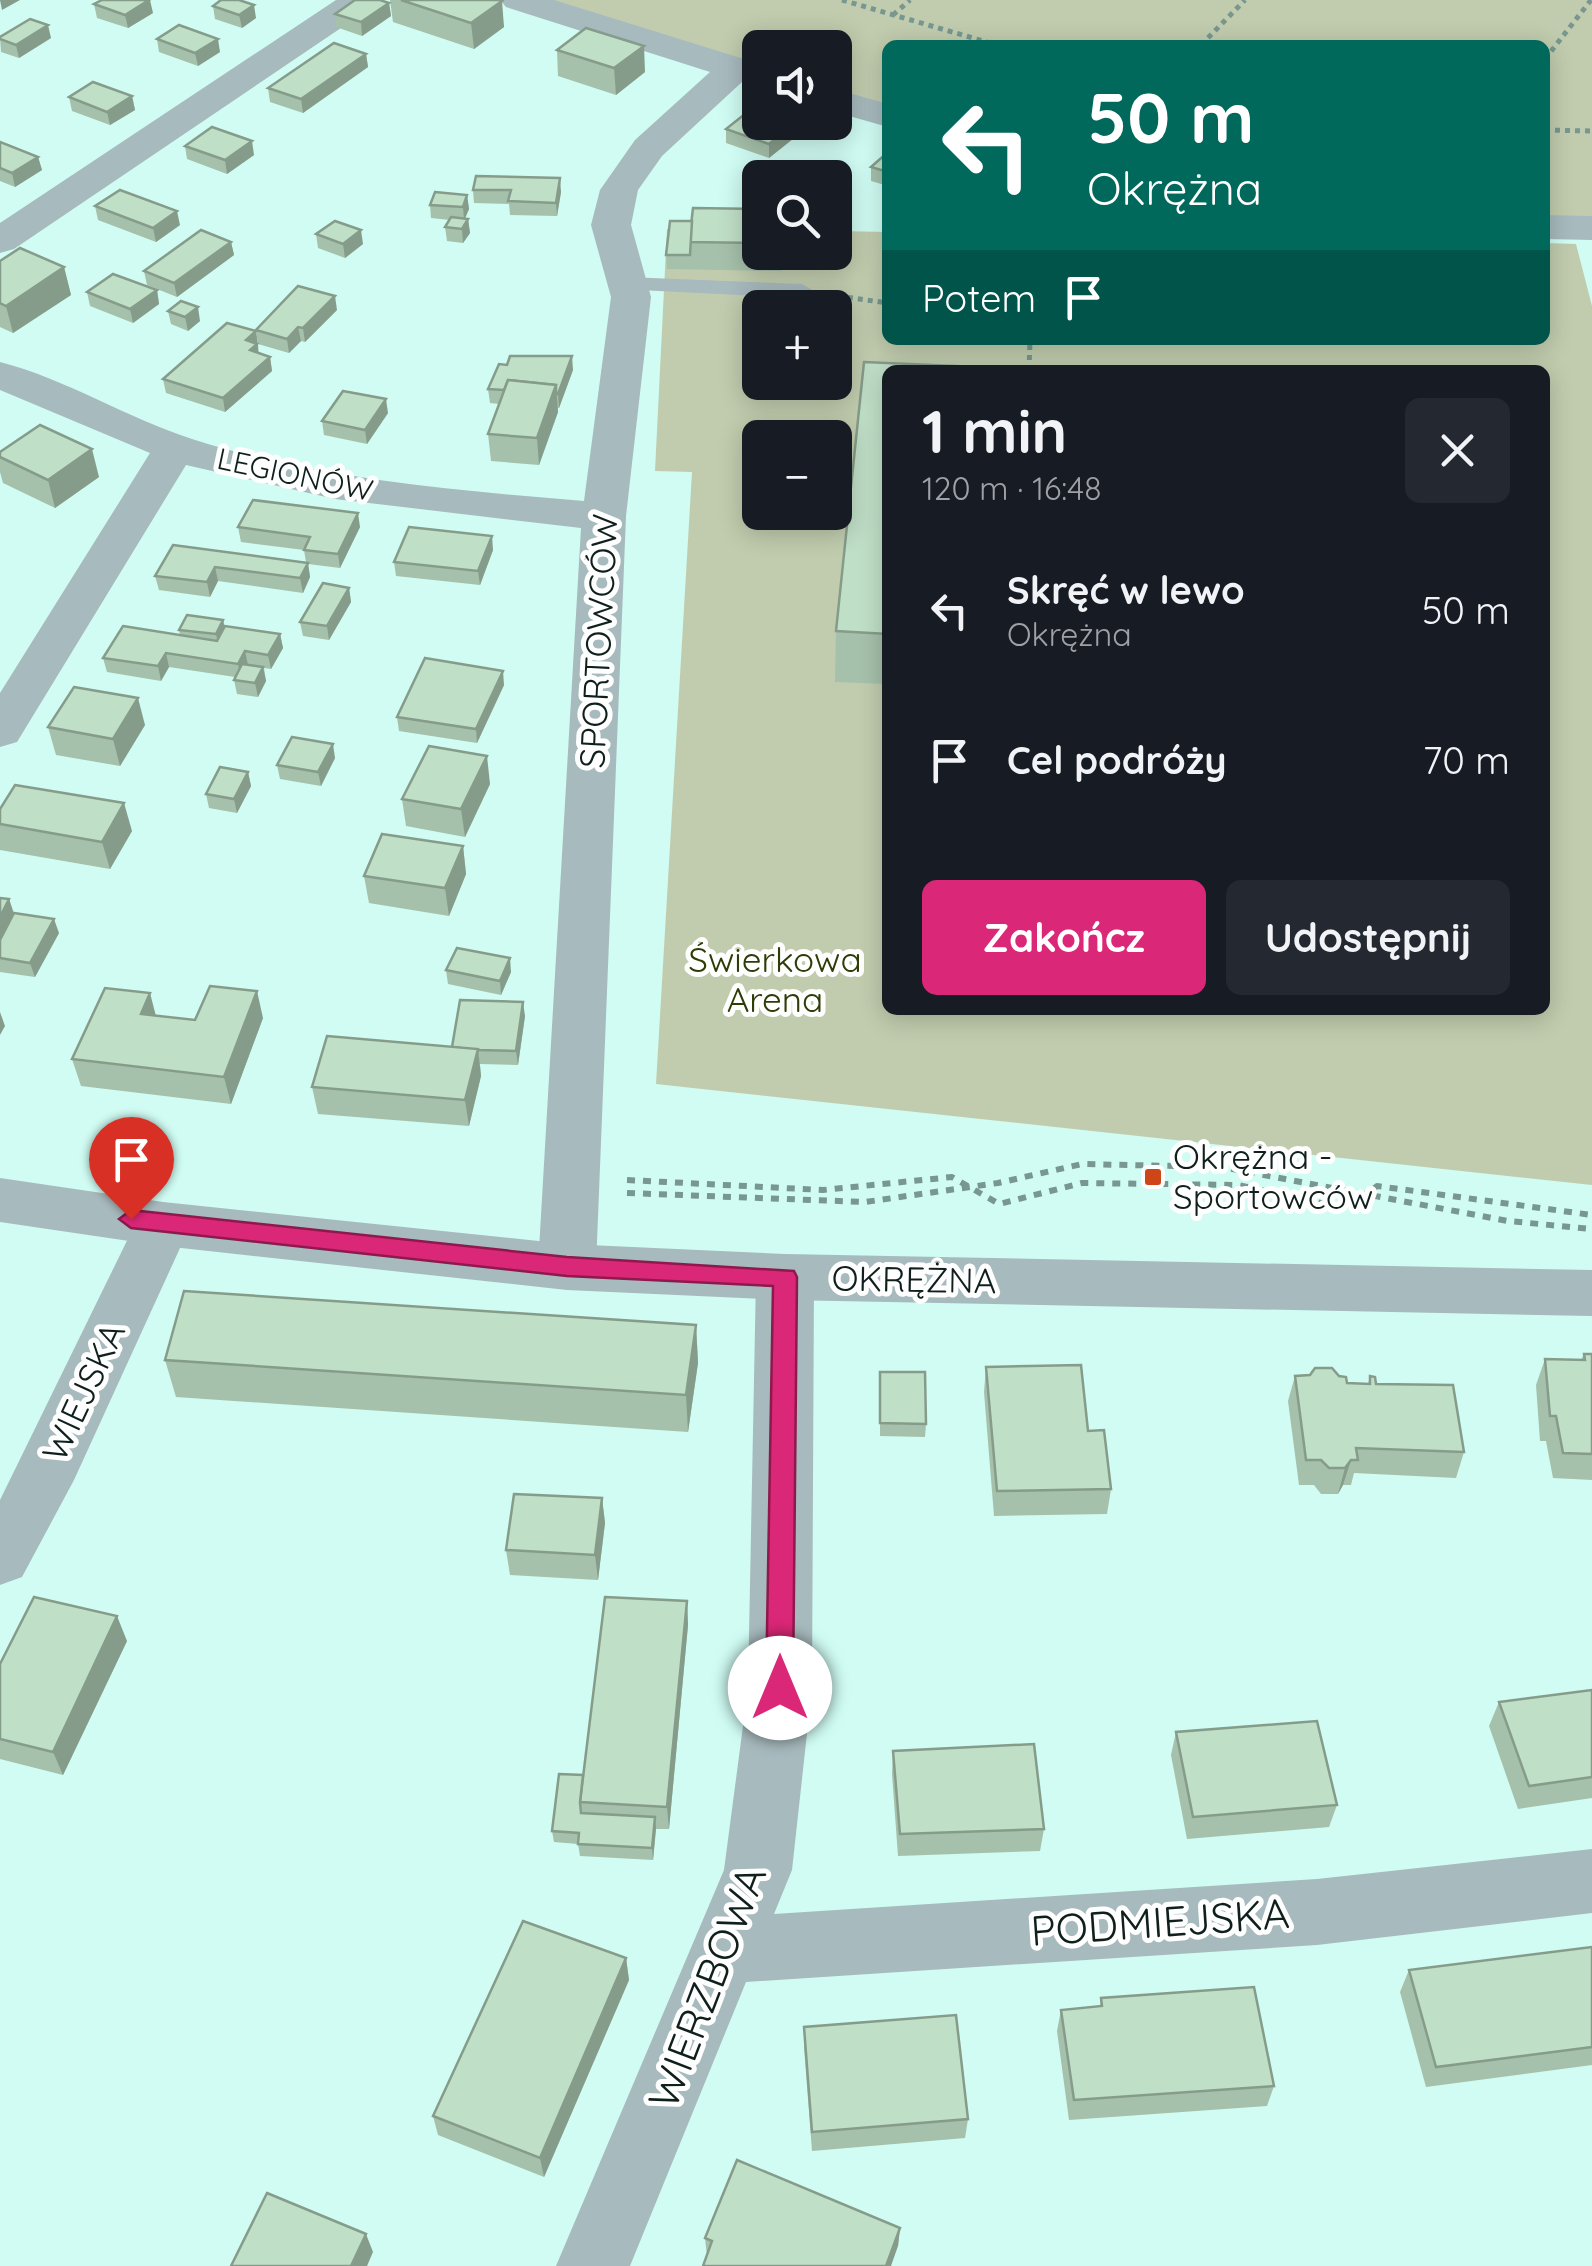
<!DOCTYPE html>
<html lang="pl">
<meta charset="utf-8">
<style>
:root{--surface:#171b24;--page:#242831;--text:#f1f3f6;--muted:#9ea1a6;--accent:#db2777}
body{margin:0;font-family:Quicksand,sans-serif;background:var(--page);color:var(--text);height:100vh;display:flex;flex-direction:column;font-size:38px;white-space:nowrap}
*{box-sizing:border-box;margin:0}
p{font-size:32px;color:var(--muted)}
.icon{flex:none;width:55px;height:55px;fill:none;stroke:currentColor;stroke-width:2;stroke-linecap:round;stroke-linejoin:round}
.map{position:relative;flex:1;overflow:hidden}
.details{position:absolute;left:882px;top:365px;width:668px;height:650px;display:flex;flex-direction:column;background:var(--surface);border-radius:15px;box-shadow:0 5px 25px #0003}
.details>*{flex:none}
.guide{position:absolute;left:882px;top:40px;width:668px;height:305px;border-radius:15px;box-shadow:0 5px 25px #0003;background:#00695c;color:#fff;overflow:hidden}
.buttons{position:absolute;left:742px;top:30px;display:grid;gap:20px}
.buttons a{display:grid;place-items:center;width:110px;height:110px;border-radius:15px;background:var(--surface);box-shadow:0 5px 25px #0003;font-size:50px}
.pin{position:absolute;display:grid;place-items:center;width:85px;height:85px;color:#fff;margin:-102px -42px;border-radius:50% 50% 50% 0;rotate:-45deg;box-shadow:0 0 10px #0007}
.pin .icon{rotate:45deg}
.me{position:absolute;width:110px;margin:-55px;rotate:0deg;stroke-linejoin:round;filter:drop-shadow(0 0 8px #0008)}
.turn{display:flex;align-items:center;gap:35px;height:210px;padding:0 40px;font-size:45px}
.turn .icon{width:130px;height:130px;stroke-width:2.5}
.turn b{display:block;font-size:70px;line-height:85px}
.then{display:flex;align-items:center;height:95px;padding:0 40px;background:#0003;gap:20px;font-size:38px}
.round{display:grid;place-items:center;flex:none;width:105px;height:105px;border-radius:15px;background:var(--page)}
.head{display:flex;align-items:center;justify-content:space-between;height:170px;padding:0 40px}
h1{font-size:60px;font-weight:800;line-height:75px}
.primary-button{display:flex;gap:20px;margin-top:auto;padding:20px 40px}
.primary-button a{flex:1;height:115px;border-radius:15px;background:var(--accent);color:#fff;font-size:40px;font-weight:800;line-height:115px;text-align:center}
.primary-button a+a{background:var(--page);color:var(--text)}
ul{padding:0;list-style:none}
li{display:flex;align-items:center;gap:30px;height:150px;padding:0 40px}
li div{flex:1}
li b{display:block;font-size:38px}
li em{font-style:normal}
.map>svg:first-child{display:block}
.green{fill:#c1ccae;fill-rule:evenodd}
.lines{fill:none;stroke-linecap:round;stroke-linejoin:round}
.path-far1{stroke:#779790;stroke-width:5;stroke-dasharray:5 5;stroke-linecap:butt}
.path{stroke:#779790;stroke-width:6;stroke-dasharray:8 8;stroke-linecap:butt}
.service{fill:#a7babd;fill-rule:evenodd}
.minor{fill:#a7babd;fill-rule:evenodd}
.tertiary{fill:#a7babd;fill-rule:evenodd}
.wall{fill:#a5c0ab}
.shaded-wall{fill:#869c8b}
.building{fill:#c0dfc7;stroke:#869c8b;stroke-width:2.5}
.route{fill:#db2777;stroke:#8e194d;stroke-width:2.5}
.poi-dot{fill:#ce4618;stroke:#fefefe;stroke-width:4}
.labels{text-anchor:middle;stroke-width:10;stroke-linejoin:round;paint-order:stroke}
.far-street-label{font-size:30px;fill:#0f1f1c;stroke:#fefefe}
.street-label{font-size:35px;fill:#0f1f1c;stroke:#fefefe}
.park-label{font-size:35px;fill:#2e3c07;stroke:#fefefe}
.poi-label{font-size:35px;fill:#0f1f1c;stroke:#fefefe;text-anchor:start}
.near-street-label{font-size:42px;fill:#0f1f1c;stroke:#fefefe}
</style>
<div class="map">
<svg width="1592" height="2266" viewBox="0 0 1592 2266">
<rect width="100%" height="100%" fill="#d0fcf3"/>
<g class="green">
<path d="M549,0h1043v218h-47v-173h-657l-1,63 -52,-17v-43h-75v19z"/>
<path d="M667,229l93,1v22h75v-21l52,1 1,108h657v-97l31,1 16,62v879l-936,-101 36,-612 -37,-1zM760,308h75v74h-75zM888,370h657v640h-657zM760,438h75v74h-75z"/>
</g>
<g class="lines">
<g class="path-far1">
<path d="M842,0l155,45"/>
<path d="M893,15l17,-15"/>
<path d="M1201,45l44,-45"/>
<path d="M1545,59l46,-59"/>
<path d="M1545,130l47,1"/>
<path d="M838,296l50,7"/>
<path d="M1029,370l1,-30"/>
</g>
<g class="path">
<path d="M627,1180l196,10 129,-13 47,27 83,-21 156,2 110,24 29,-23 215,29"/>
<path d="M627,1193l238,9 133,-19 84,-19 139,3 287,54 84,8"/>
</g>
<path class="service" d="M627,277l175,7 12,7 -12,7 -183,-9 -4,-5 4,-5z"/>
<g class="minor">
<path d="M336,0h42l-6,7 -358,242 -14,4v-30z"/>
<path d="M500,0h54l206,64v23l-18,-5 -80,74 -24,34 -7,35 20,72 -25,219 -30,751 -9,16 -20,7 -20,-7 -9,-16 43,-739 -246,-29 -149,-34 -169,277 -17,5v-54l150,-240 -150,-63v-28c66,17 127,56 192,77 126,40 260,51 392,62l27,-204 -20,-72 9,-35 35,-50 75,-68 -204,-65z"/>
<path d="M835,89l53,15v23l-53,-15z"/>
<path d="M1545,215l47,1v24l-47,-1z"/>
<path d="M163,1202l20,6 8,16 -117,256 -52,97 -22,8v-85l143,-292z"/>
<path d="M785,1254l20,7 9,16 -2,411 -20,182 -18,44 543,-35 275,-30v64l-275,32 -571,37 -116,284h-74l168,-396 24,-182 8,-411 9,-16z"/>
</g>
<path class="tertiary" d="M0,1178l163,24 404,42 218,10 807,16v46l-807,-16 -218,-10 -404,-44 -163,-24z"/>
</g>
<g class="wall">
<path d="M390,0h109l5,27 -30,22 -81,-27z"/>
<path d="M389,3l2,13 -29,20 -26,-9 -1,-13z"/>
<path d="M94,4l59,9 -25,15 -31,-10z"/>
<path d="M213,6l43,12 -14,10 -27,-9z"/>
<path d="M0,37l51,1 -32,20 -18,-6z"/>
<path d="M157,39l63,13 -22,14 -39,-14z"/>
<path d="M557,50l88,22 -29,23 -58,-19z"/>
<path d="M366,54l2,13 -65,46 -33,-11 -2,-14z"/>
<path d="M132,96l3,14 -25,15 -38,-14 -3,-14z"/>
<path d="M760,122h44v8l-35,28 -43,-15v-14z"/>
<path d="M0,142l38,15 4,13 -27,17 -15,-6z"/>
<path d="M185,146l69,9 -27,19 -40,-15z"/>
<path d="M888,152v34l-17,-5v-14z"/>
<path d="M473,190l88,2 -4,24 -47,-1 -1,-11 -35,-1z"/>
<path d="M467,195l2,14 -4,10h3l2,14 -7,10 -16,-2 -2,-14 5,-7 -19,-2 -1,-13z"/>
<path d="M95,206l85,19 -24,17 -58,-22z"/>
<path d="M760,209v43h23l-1,19 -115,-2 -1,-14 26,-34z"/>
<path d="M316,234l47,10 -18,14 -27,-10z"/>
<path d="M231,242l3,13 -57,42 -30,-12 -3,-14z"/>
<path d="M0,261l64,6 7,28 -58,38 -13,-6z"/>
<path d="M157,290l2,14 -26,19 -43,-17 -3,-14z"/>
<path d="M337,310l-32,32 -4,-1 -12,12 -31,-9 -2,-14z"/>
<path d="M168,311l32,10 -12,10 -17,-7z"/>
<path d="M256,331l2,22 12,4 2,14 -47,41 -59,-19 -3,-14z"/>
<path d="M573,370l-14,38h-1v4l-19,53 -48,-4 -3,-27 11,-30 -9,-1 -2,-14z"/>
<path d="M888,370v314l-53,-2 1,-51z"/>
<path d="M388,413l-21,31 -43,-9 -2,-14z"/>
<path d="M0,452l99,25 -44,31 -52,-25 -3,-11z"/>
<path d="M238,527h122l-20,41 -32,-4 2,13 -7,16 -85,-12 -8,16 -51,-7 -4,-14 18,-31 133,17 -2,-12 -63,-8z"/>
<path d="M493,550l-13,35 -84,-9 -2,-14z"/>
<path d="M349,588l2,14 -22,38 -26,-4 -3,-14z"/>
<path d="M223,620l2,7 55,7 3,14 -12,21 -7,-1 2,13 -8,16 -21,-3 -3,-14 1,-3 -66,-10 -8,14 -54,-9 -4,-14 77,-23 -1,-5z"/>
<path d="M504,685l-27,58 -78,-12 -2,-14z"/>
<path d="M145,725l-25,41 -64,-11 -8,-28z"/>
<path d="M335,758l-14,28 -41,-7 -3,-14z"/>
<path d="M248,772l3,14 -14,27 -28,-5 -3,-14z"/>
<path d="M490,784l-25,53 -59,-11 -4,-27z"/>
<path d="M0,809l132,22 -22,38 -110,-19z"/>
<path d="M463,846l3,28 -17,42 -80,-13 -5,-27z"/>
<path d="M0,898l9,1 5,14 45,20 -24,44 -35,-5z"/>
<path d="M446,970l65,2 -10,23 -53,-11z"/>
<path d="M156,1016l39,4 68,-2 -32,86 -150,-18 -9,-27z"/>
<path d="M525,1016l-7,49 -38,-1 1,12 -12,50 -151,-12 -6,-27 140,-40z"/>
<path d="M696,1325l2,38 -10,69 -512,-35 -11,-37z"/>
<path d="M1584,1354h8v126l-39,-2 -7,-37h-6l-4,-56 9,-26 36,1z"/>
<path d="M986,1367l102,64 23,58 -4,25 -113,2 -10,-124z"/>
<path d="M880,1372l46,52 -1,13 -45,-1z"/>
<path d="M1310,1375l37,8 21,1 2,-8 6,8 88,68 -8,26 -102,-5 -3,12h-8l-5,9h-17l-7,-9h-15l-11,-84 7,-25z"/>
<path d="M602,1498l3,25 -7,57 -88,-5 -4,-25z"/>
<path d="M687,1601l1,24 -19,204h-13l-3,31 -73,-4 -2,-12 -24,-2 -2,-11 31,-56z"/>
<path d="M127,1641l-64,134 -63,-16v-95z"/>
<path d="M1592,1690v108l-74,11 -29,-83 10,-24z"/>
<path d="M1176,1732l161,73 -8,22 -142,12 -16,-84z"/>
<path d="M893,1751l151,78 -4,22 -142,5 -6,-82z"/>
<path d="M1592,1947v118l-166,22 -26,-95 9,-22z"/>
<path d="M626,1958l3,22 -85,197 -106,-42 -5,-19z"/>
<path d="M1101,1998l173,88 -7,20 -198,14 -12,-89 4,-21 39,-4z"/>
<path d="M804,2027l164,92 -3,19 -153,13 -8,-104z"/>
<path d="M900,2228l-2,18 -191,10 -2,-18z"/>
</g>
<g class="shaded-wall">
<path d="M0,0h20l-18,10z"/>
<path d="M150,0l3,13 -25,15 -3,-13z"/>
<path d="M502,1l2,26 -30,22 -3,-26z"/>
<path d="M389,3l2,13 -29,20 -1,-14z"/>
<path d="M254,5l2,13 -14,10 -3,-13z"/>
<path d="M48,25l3,13 -32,20 -3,-13z"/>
<path d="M218,39l2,13 -22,14 -3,-13z"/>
<path d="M644,46l1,26 -29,23 -2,-27z"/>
<path d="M366,54l2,13 -65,46 -2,-14z"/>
<path d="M132,96l3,14 -25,15 -3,-13z"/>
<path d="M796,122h8v8l-35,28v-14z"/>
<path d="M252,141l2,14 -27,19 -2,-14z"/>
<path d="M38,157l4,13 -27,17 -3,-14z"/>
<path d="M560,178l1,14 -4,24 -1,-13z"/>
<path d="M467,195l2,14 -5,11 -1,-13z"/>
<path d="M177,211l3,14 -24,17 -3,-14z"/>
<path d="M468,219l2,14 -7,10 -1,-14z"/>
<path d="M361,230l2,14 -18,14 -2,-14z"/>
<path d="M231,242l3,13 -57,42 -3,-14z"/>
<path d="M64,267l7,28 -58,38 -7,-27z"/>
<path d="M157,290l2,14 -26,19 -3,-14z"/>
<path d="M335,296l2,14 -32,32 -2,-14z"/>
<path d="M198,307l2,14 -12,10 -3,-14z"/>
<path d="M298,327l3,14 -12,12 -2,-14z"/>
<path d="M256,331l2,14 1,13 -9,-5 -4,-13z"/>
<path d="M572,356l1,14 -14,38 -1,-14z"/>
<path d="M270,357l2,14 -47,41 -2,-14z"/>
<path d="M556,385l2,27 -19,53 -2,-27z"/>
<path d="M386,399l2,14 -21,31 -2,-14z"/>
<path d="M92,449l7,28 -44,31 -7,-28z"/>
<path d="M358,513l2,14 -20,41 -2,-14z"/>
<path d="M492,536l1,14 -13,35 -2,-14z"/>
<path d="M308,563l2,14 -7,16 -3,-15z"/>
<path d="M215,567l3,14 -8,16 -3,-15z"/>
<path d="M349,588l2,14 -22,38 -2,-14z"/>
<path d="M223,620l3,14 -7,15 -3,-15z"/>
<path d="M280,634l3,14 -12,21 -3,-14z"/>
<path d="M245,651l3,14 -7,13 -3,-14z"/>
<path d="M166,653l3,14 -8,14 -3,-15z"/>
<path d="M263,667l3,14 -8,16 -3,-14z"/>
<path d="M503,671l1,14 -27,58 -1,-14z"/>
<path d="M138,698l7,27 -25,41 -7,-27z"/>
<path d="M333,744l2,14 -14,28 -3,-14z"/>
<path d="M487,756l3,28 -25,53 -4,-28z"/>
<path d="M248,772l3,14 -14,27 -3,-14z"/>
<path d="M124,803l8,28 -22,38 -8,-27z"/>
<path d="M463,846l3,28 -17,42 -4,-28z"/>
<path d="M9,899l9,28 -18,31v-41z"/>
<path d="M54,919l5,14 -24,44 -5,-14z"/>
<path d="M510,958l1,14 -10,23 -1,-14z"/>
<path d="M257,991l6,27 -32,86 -7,-27z"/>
<path d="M150,993l7,27 -16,-6z"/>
<path d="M523,1002l2,14 -7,49 -2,-14z"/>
<path d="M0,1012l5,14 -5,9z"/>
<path d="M478,1049l3,27 -12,50 -4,-26z"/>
<path d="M696,1325l2,38 -10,69 -2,-37z"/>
<path d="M1351,1460l-8,25 -5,9 7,-26z"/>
<path d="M602,1498l3,25 -7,57 -3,-25z"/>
<path d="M687,1601l1,24 -19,204 -2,-22z"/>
<path d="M117,1616l10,25 -64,134 -10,-23z"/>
<path d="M655,1817l1,11 -3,32 -1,-12z"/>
<path d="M626,1958l3,22 -85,197 -4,-19z"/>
<path d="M900,2228l-2,18 -7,20h-5z"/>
<path d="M366,2234l7,18 -6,14h-16z"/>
</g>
<g class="building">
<path d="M102,0h47l-24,15 -31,-11z"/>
<path d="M221,0h18l15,5 -15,10 -26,-9z"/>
<path d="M355,0h25l9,3 -28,19 -26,-8z"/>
<path d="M401,0h98l3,1 -31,22z"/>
<path d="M30,19l18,6 -32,20 -16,-6v-2z"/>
<path d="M179,25l39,14 -23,14 -38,-14z"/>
<path d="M586,28l58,18 -30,22 -57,-18z"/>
<path d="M334,43l32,11 -65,45 -33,-11z"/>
<path d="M93,82l39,14 -25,16 -38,-15z"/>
<path d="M760,102v20h36l-27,22 -43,-15z"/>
<path d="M212,127l40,14 -27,19 -40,-14z"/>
<path d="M0,142l38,15 -26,16 -12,-5z"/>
<path d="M888,152v20l-17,-5z"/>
<path d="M476,176l84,2 -4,25 -48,-2 3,-11h-38z"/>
<path d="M120,190l57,21 -24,17 -58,-22z"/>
<path d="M435,192l32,3 -4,12 -33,-2z"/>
<path d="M693,208l67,1v34l-71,-1z"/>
<path d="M451,217l17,2 -6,10 -17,-2z"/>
<path d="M335,221l26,9 -18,14 -27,-10z"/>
<path d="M670,221h22l-2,34h-24z"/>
<path d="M201,230l30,12 -57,41 -30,-12z"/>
<path d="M20,248l44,19 -58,39 -6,-3v-42z"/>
<path d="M113,274l44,16 -27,19 -43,-17z"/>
<path d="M298,286l37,10 -32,32 -5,-1 -11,12 -31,-9z"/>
<path d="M181,301l17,6 -13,10 -17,-6z"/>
<path d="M227,323l29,8 -10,9 11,4 -7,6 20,7 -47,41 -60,-19z"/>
<path d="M510,356h62l-14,38h-2v-9l-48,-5 -4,10 -16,-1 11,-25 8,1z"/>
<path d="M864,362l183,8h-159v264l-52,-3z"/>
<path d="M508,380l48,5 -19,53 -49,-4z"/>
<path d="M343,391l43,8 -21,31 -43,-9z"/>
<path d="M40,425l52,24 -44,31 -48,-23v-5z"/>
<path d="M253,500l105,13 -20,41 -34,-4 6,-13 -72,-10z"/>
<path d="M409,527l83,9 -14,35 -84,-9z"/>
<path d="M173,545l135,18 -8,15 -85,-11 -8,15 -52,-6z"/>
<path d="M323,583l26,5 -22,38 -27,-4z"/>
<path d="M187,615l36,5 -7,14 -37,-4z"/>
<path d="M123,626l94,15 8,-15 55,8 -12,21 -23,-4 -7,13 -72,-11 -8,13 -55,-8z"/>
<path d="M425,658l78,13 -27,58 -79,-12z"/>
<path d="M242,664l21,3 -8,16 -21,-3z"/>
<path d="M74,687l64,11 -25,41 -65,-12z"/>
<path d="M292,737l41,7 -15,28 -41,-7z"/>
<path d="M429,746l58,10 -26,53 -59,-10z"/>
<path d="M220,767l28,5 -14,27 -28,-5z"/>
<path d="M15,785l109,18 -22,39 -102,-18v-15z"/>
<path d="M382,834l81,12 -18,42 -81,-12z"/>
<path d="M0,898l9,1 -9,18z"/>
<path d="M14,913l40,6 -24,44 -30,-5v-18z"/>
<path d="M457,948l53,10 -10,23 -54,-11z"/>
<path d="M210,986l47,5 -33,86 -152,-18 33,-71 45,5 -9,21 54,6z"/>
<path d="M460,1000l63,2 -7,49 -39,-1 -25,-3z"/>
<path d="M327,1036l151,13 -13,51 -153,-13z"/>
<path d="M184,1291l512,34 -10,70 -521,-35z"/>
<path d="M1584,1354h8v100l-29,-1 -7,-37h-6l-5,-57 40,1z"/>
<path d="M1081,1365l7,66 16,-1 7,59 -114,2 -11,-124z"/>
<path d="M1315,1368h17l7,8 7,1 1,6 23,1v-8l5,1 1,7 77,1 11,67 -108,-4 2,12h-7l-6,8h-16l-8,-8h-15l-11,-84 15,-1z"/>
<path d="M880,1372h45l1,52 -46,-1z"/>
<path d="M514,1494l88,4 -7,57 -89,-5z"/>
<path d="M34,1597l83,19 -64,136 -53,-13v-75z"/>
<path d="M605,1597l82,4 -20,206 -87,-5z"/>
<path d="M1592,1690v87l-63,9 -30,-84z"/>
<path d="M1317,1721l20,84 -144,12 -17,-85z"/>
<path d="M1034,1744l10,85 -144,5 -7,-83z"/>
<path d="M559,1774l24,1 -3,27 1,11 74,4 -3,31 -74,-4 1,-11 -27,-2z"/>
<path d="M523,1921l103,37 -86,200 -107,-42z"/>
<path d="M1592,1947v100l-156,20 -27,-97z"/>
<path d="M1254,1987l20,99 -200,14 -13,-90 41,-4 -1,-8z"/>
<path d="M956,2015l12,104 -156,13 -8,-105z"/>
<path d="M737,2160l163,68 -14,38h-183l9,-25 -7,-3z"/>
<path d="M267,2193l99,41 -15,32h-120z"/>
</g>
<path class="route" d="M131,1210l436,47 227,14 3,6 -4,411 -4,8 -9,4 -10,-4 -4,-8 7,-402 -206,-10 -436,-48 -12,-9z"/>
<rect class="poi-dot" x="1143" y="1167" width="20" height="20" rx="5"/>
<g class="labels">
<g class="far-street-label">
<text transform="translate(295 475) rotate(12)" y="10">LEGIONÓW</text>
</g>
<g class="street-label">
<text transform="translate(599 641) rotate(-87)" y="12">SPORTOWCÓW</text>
<text transform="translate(914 1280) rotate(1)" y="12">OKRĘŻNA</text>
<text transform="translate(84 1392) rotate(-65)" y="12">WIEJSKA</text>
</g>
<g class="park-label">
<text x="775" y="972">Świerkowa<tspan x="775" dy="40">Arena</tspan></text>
</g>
<g class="poi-label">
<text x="1173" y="1169">Okrężna -<tspan x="1173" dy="40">Sportowców</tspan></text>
</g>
<g class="near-street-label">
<text transform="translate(1160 1922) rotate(-4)" y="15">PODMIEJSKA</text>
<text transform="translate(707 1987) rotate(-69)" y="15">WIERZBOWA</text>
</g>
</g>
</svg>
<div class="buttons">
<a><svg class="icon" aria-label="sound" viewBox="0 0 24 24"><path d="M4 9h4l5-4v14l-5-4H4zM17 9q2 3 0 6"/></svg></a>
<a><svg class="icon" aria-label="search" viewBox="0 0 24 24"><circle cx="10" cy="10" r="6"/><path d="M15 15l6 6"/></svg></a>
<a>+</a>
<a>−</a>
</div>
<div class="pin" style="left:131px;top:1219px;background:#d93025"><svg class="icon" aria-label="arrive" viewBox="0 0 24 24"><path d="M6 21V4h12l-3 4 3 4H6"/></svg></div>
<svg class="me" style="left:780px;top:1688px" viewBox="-20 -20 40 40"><circle r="19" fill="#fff"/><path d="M0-13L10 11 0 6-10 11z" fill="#db2777"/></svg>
<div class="guide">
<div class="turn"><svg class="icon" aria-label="left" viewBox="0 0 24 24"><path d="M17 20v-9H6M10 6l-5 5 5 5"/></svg><div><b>50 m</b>Okrężna</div></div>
<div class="then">Potem<svg class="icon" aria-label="arrive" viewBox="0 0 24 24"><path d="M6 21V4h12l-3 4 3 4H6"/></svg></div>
</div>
<section class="details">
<div class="head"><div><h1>1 min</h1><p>120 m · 16:48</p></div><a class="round"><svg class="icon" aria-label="close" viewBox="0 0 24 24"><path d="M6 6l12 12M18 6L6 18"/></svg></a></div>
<ul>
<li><svg class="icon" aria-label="left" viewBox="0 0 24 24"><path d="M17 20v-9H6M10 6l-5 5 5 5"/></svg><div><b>Skręć w lewo</b><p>Okrężna</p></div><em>50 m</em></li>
<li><svg class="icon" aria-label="arrive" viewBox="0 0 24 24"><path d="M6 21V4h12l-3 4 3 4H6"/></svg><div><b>Cel podróży</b></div><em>70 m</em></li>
</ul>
<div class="primary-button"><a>Zakończ</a><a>Udostępnij</a></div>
</section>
</div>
